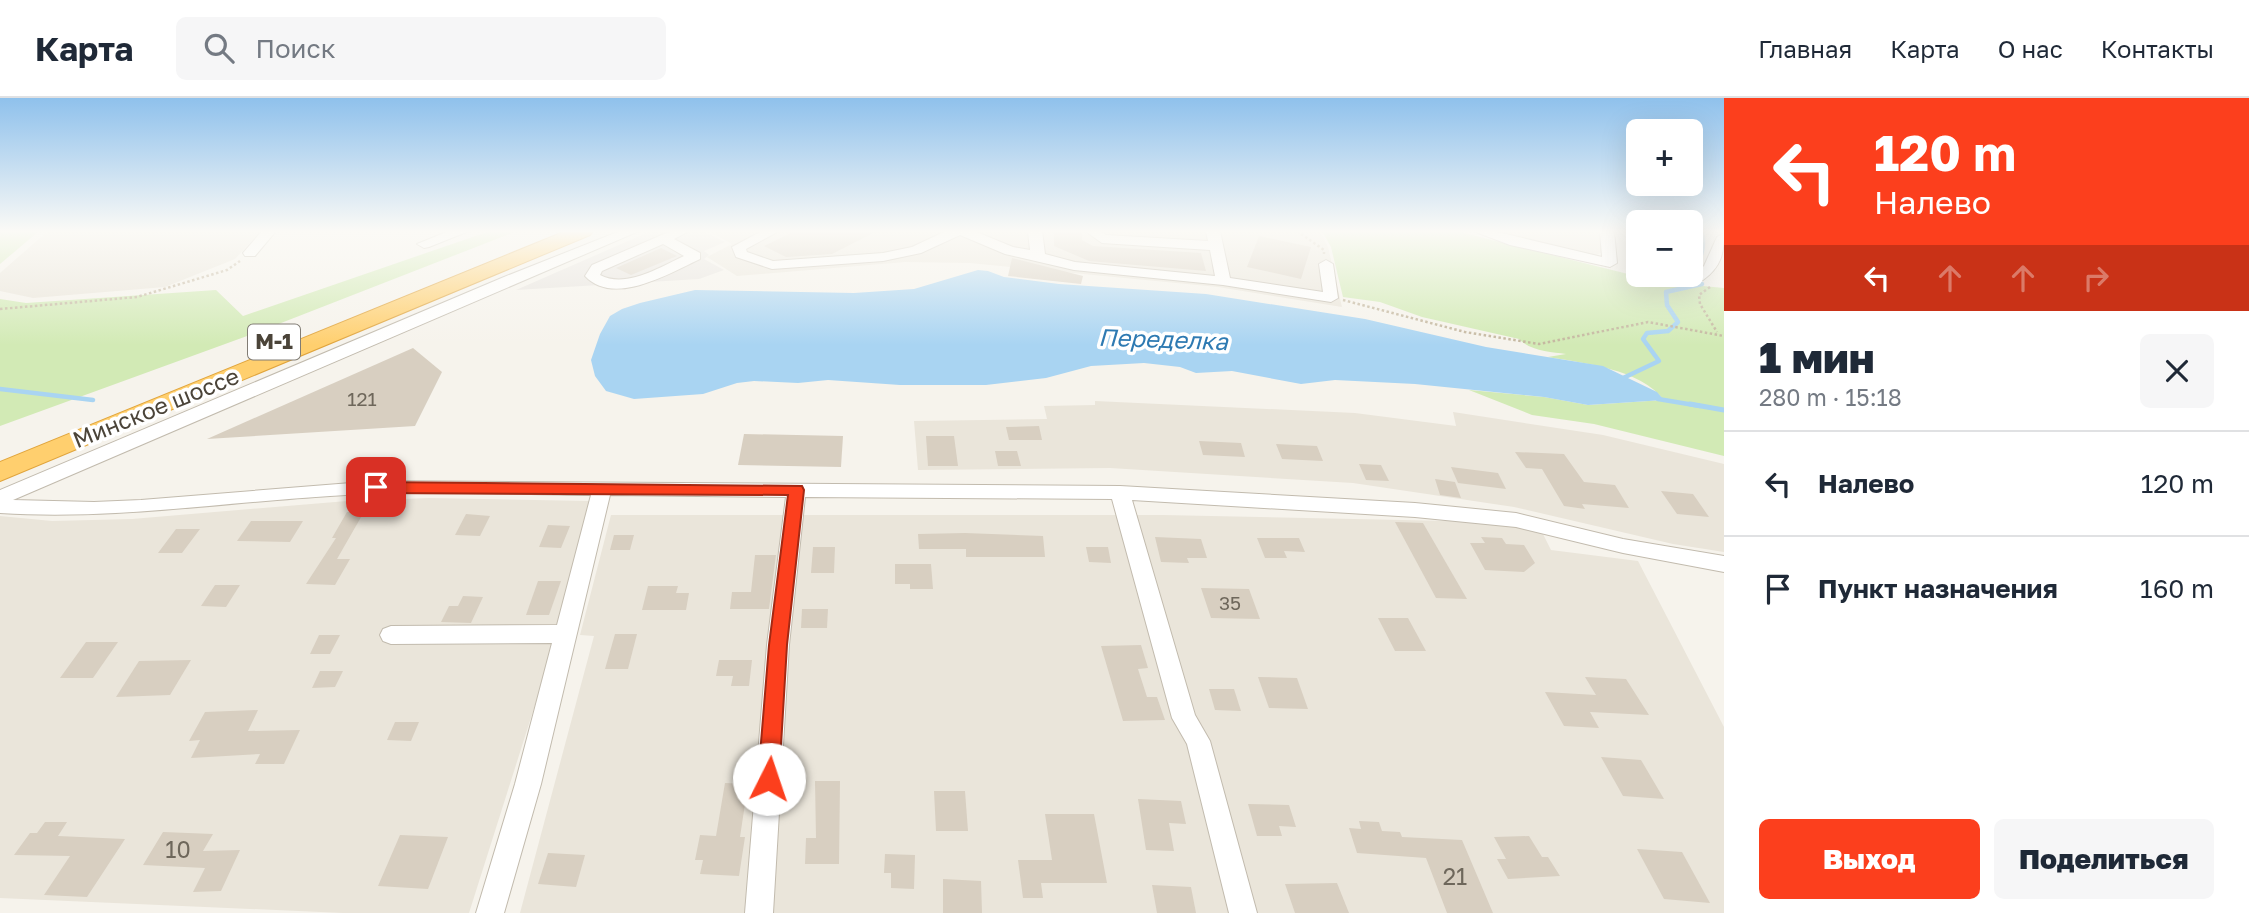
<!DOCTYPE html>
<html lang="ru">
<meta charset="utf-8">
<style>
:root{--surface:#fff;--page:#f6f6f7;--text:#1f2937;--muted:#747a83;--line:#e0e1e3;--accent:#fc3f1d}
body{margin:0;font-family:"Golos Text",sans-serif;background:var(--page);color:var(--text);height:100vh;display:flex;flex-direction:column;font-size:26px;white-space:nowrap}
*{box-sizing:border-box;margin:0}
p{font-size:23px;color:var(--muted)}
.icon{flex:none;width:38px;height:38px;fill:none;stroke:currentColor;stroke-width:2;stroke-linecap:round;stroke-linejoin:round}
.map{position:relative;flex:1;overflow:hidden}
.details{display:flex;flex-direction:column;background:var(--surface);width:525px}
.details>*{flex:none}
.hud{background:#fc3f1d;color:#fff;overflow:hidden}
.buttons{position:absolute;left:1626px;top:21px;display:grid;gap:14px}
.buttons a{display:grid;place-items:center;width:77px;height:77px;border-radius:10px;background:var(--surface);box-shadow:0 7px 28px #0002;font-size:35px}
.pin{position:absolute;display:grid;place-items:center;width:60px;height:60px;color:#fff;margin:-30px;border-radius:14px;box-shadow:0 4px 10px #0006}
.me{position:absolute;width:77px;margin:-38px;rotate:4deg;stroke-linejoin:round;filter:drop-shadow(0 0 5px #0008)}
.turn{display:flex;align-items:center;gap:24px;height:147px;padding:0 35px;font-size:32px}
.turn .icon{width:91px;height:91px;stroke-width:2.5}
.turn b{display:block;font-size:49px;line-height:60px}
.lanes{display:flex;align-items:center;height:66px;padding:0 35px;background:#0003;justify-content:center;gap:35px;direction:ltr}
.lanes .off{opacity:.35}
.round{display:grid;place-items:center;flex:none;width:74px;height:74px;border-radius:10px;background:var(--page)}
.headline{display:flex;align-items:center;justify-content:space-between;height:119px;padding:0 35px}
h1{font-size:42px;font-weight:800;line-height:52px}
.cta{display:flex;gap:14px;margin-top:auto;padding:14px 35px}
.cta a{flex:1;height:80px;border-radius:10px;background:var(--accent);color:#fff;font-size:28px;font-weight:800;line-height:80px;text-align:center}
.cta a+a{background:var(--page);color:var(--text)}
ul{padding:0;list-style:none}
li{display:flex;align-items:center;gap:21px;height:105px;padding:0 35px;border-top:2px solid var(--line)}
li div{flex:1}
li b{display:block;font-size:26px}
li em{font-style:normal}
header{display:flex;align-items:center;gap:42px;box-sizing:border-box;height:98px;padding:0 35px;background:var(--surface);border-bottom:2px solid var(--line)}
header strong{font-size:33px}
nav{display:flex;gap:38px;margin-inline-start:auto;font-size:24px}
.search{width:490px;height:63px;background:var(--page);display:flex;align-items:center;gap:18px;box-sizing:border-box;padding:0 24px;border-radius:10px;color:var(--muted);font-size:26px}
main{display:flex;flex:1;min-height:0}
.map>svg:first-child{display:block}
.residential{fill:#eae5da}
.industrial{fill:#e6e2dd}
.green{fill:#d2eab5}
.water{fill:#a9d4f2}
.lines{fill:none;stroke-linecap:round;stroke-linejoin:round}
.stream-far1{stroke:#a9d4f2;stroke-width:4.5}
.stream{stroke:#a9d4f2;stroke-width:5}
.building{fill:#d8cfc1}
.minor-casing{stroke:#c2bbae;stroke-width:2}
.highway-casing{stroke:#e0a43c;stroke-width:2}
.path{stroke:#c4b79f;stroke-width:2.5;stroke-dasharray:2.5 2.5;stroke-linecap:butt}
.minor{fill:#fff;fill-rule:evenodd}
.highway{fill:#ffcf6e;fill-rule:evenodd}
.route{fill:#fc3f1d;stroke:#a42913;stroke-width:2}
.labels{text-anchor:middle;stroke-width:7;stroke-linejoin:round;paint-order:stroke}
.number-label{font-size:19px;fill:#6e675b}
.shield{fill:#fff;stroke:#817c74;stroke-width:2}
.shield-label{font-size:21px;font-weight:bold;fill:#4b4439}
.street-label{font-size:23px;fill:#4b4439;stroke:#fff}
.near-number-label{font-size:23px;fill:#6e675b}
.water-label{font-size:24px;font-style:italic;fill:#2e7ab2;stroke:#fff}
</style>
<header>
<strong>Карта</strong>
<div class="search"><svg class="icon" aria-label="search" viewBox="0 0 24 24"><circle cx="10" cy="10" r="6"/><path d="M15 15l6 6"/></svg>Поиск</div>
<nav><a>Главная</a><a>Карта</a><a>О нас</a><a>Контакты</a></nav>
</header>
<main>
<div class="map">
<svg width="1724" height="815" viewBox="0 0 1724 815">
<rect width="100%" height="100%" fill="#f6f3ec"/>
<g class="residential">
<path d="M48,133h213l-26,28 -70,28 -132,11 -33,-7v-18z"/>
<path d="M708,133h612l8,16 14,60 -124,-20 -248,-24 -65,-1 -168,14 -30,-19 25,-13z"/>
<path d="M1491,133h110l1,21 -7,4z"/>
<path d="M1095,303l260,12 101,13 -3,-14 150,23 121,29v88l-51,-8 -159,-37 -161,-24 -243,-15 -192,2 -4,-49 133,-2 -3,-13 51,-1z"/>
<path d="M429,400l160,3 -35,144 -85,268h-126l-343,-15v-382l52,5 80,-2 215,-18z"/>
<path d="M611,417h552l287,6 74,5 19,8 8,16 87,11 86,166v186h-1204l74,-277 -14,-1z"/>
</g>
<path class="industrial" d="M651,133h52l22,11 -21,9 5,4 -5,4 20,11 -25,9 -183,11z"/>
<g class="green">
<path d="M0,133h39l-39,33z"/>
<path d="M490,133h27l-259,101 -258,94v-127l26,4 190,-13 27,26z"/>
<path d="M1322,133h134l204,51 64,6v168l-130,-32 -62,-9 -63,-25 75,7 44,8 76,-5c-24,-31 -80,-37 -116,-43l18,-3c-15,-2 -36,-3 -47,-15l-97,-22 -42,-15 -37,-5 -12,-50z"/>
</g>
<g class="water">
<path d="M1690,133h14c4,13 -1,35 -13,42z"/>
<path d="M978,172l10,1 16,6 55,7 147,10 159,25 121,28 117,19 54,26 7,8 -76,5 -44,-8 -129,-13 -80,-4 -34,4 -69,-13 -36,2 -16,-6 -36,-4 -53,3 -45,12 -60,7h-86l-72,-5 -30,3 -44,-2 -17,2 -34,11 -69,5 -28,-8 -11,-15 -4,-16 9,-26 10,-18 12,-7 18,-6 55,-13 159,3 60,-4z"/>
</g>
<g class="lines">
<g class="stream-far1">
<path d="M1621,281l38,-18 -16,-22 4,-6 21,-2 10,-9 -11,-17 -1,-13 36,-8"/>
<path d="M0,291l93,11"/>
<path d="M1658,301l42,7"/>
</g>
<path class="stream" d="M1690,306l34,6"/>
</g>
<g class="building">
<path d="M795,133h82l-45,23 -46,3 -22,-11z"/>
<path d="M1054,133h28v9l11,6 108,7 5,18 -117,-10 -35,-15z"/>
<path d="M1259,138l52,11 -10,32 -54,-12z"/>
<path d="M661,150l16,8 -46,19 -15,-7z"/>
<path d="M1012,160l71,18 -2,8 -73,-8z"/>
<path d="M413,250l29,24 -27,54 -208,13z"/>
<path d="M1039,328l3,14h-33l-3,-13z"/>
<path d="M744,336l99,2 -2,31 -103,-2z"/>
<path d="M926,338h28l4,30h-30z"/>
<path d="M1199,343l42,2 4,14 -42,-2z"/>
<path d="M1276,346l41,2 6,15 -41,-2z"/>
<path d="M995,353h22l4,15h-23z"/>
<path d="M1515,354l49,2 20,28 31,3 14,23 -47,-4 3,5 -21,-3 -22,-37 -16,-1z"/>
<path d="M1359,366l22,1 8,16 -23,-1z"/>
<path d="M1451,369l47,6 8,16 -48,-6z"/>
<path d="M1435,381l20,3 6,16 -21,-3z"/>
<path d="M1661,393l32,3 16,23 -32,-3z"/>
<path d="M347,414h17l-27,47h13l-15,26 -29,-1 30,-46h-4z"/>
<path d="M466,416l24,2 -10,20 -25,-1z"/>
<path d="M251,423h52l-13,21 -53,-1z"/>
<path d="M1395,424l28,1 44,76 -31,-1z"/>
<path d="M548,427l22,1 -9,22 -22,-1z"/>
<path d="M176,431h24l-18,24h-24z"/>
<path d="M965,435l78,3 2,21h-79v-8h-47l-1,-15z"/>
<path d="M614,437h20l-4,15h-20z"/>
<path d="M1155,439l46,2 6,19h-20l2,5 -28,-1z"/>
<path d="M1481,439l21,1 4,6 18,1 11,18 -11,9 -39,-2 -15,-27h15z"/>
<path d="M1257,440h42l6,14 -21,-1 3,7h-22z"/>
<path d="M813,449h22l-1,26h-23z"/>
<path d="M1086,449h22l3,16 -22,-1z"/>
<path d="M755,457h21l-7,54h-39l2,-17h19z"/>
<path d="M895,466h36l2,25h-23v-5h-15z"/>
<path d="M538,483h23l-12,34h-23z"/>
<path d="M215,487h25l-14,22 -25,-1z"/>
<path d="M648,488h30l-2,7h13l-3,17h-44z"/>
<path d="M1201,490l48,1 11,30 -49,-1z"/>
<path d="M463,498l20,1 -12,26 -30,-1 8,-16h9z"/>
<path d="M802,511h26l-1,19h-26z"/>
<path d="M1378,520h30l18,33h-31z"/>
<path d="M615,536h22l-9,35h-23z"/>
<path d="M319,537h21l-10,19h-20z"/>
<path d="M86,544h32l-25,36h-33z"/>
<path d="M1141,547l7,23 -10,1 9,28h10l8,23 -42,1 -22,-75z"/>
<path d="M191,562l-21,35 -54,2 23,-36z"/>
<path d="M719,562h33l-3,26h-18l2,-10h-17z"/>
<path d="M320,573h23l-8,16 -23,1z"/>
<path d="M1258,579l39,1 11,31 -39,-1z"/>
<path d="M1585,579l41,2 23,36 -59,-3 9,16 -35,-2 -19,-34 51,3z"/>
<path d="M1209,591h25l7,22 -26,-1z"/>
<path d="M258,612l-10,21 52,-1 -16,34h-29l5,-10 -69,4 9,-18 -11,1 16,-29z"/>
<path d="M395,624h24l-8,19 -24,-1z"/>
<path d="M1601,659l40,3 23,39 -41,-3z"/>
<path d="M815,683h25l-1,83h-34l1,-26h10z"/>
<path d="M725,685l23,1 -8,53h5l-6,39 -39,-2 3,-14h-8l5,-25 16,1z"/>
<path d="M934,693h31l3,40h-32z"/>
<path d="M1138,701l43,2 5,23 -17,-1 5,28 -28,-1z"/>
<path d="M1248,706l41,1 7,22 -17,-1 3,10h-25z"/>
<path d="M1045,716h49l13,69h-66l2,15h-20l-5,-38h34z"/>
<path d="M1359,723l20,1 3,9 18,1 2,5 60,3 31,73h-46l-21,-55 -69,-5 -8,-25 12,1z"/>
<path d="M45,724h22l-9,14 67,3 -38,58 -43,-2 26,-39 -56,-1 16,-22h7z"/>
<path d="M163,734l50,2 -10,17 37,-1 -19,41 -28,1 12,-24 -62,-3z"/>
<path d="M400,737l48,2 -20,52 -50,-3z"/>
<path d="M1529,738l13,21h6l12,19 -52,3 -11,-20h9l-12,-22z"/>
<path d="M1637,751l45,3 28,51 -46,-4z"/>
<path d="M548,755l37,2 -9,32 -38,-3z"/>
<path d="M885,756l30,1 -1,34 -23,-1v-15h-7z"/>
<path d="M943,781l38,2 1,32h-39z"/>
<path d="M1337,785l12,30h-54l-10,-29z"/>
<path d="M1152,787l39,2 5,26h-39z"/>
</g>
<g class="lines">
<g class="minor-casing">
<g id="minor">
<path d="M262,133h14l-21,25h-10l-2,-3z"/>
<path d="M449,133h20l-40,16 -5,1 -7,-4z"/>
<path d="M620,133h19l-626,269 81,2 47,-2 235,-19 744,5 295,17 101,10 107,26 101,17v16l-101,-19 -107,-26 -101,-10 -283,-17 63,215 15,26 47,172h-28l-42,-169 -15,-26 -60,-219 -307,-2 -16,148 -16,268h-28l22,-268 19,-148 -176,-2 -69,289 -37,129h-28l39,-129 37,-141 -161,1 -8,-3 -3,-6 3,-6 8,-3 166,-1 34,-130c-87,-1 -175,-5 -261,1 -111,7 -219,24 -330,17v-23l504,-213z"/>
<path d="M671,133h18l-15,8 26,14v6c-30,14 -86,48 -115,17l7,-11zM663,146l21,12c-24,11 -58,33 -84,19l2,-4z"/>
<path d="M762,133h17l-33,18 1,3 26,9 110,-8 29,-6 34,-16h28l39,16 17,3 -2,-19h14l3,23 30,8 140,14 -5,-26 -108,-7 -17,-12h15l6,4 102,6 -2,-10h14l10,47 93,14 -4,-28 7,-4 7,4 5,34 -7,4 -108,-17 -149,-15 -69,-16 -45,-19 -39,18 -38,8 -111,8 -36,-12 -4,-10z"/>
<path d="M1473,133h20l109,26 -2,-26h14l3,32 -7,4 -100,-22z"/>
<path d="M1724,135c0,21 -3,34 -21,47h-10l-2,-3 13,-11 13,-29z"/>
</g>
</g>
<g class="highway-casing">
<path id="highway" d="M566,133h27l-3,4 -590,246v-19z"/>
</g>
<g class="path">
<path d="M1297,133l27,19v4"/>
<path d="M1710,189l-11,8 1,9 17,28"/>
<path d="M1343,202l122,32 74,12 109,-22 76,14"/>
<path d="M0,211l137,-12 90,-27 13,-9"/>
</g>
<use href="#minor" class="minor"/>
<use href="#highway" class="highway"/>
</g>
<linearGradient id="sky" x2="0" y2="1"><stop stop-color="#8fc1ec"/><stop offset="0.54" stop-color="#fbfaf6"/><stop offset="1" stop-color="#fbfaf6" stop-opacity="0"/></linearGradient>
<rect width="1724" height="247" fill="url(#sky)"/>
<path class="route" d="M376,384l426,4 2,4 -17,155 -8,134 -3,7 -7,2 -8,-2 -3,-7 11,-134 19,-150 -412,-2 -8,-6z"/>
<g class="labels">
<g class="number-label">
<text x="362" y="308">121</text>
<text x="1230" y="512">35</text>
</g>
<rect class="shield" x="248" y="226.5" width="52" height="35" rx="5"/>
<g class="shield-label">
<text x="274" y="251">М-1</text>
</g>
<g class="street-label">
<text transform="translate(156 310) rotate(-22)" y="8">Минское шоссе</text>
</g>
<g class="near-number-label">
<text x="178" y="760">10</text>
<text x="1455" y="787">21</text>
</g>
<g class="water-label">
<text transform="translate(1163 242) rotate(2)" y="8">Переделка</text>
</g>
</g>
</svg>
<div class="buttons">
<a>+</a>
<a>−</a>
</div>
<div class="pin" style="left:376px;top:389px;background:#d93025"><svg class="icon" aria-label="arrive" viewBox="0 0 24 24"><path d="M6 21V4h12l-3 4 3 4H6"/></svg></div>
<svg class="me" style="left:769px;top:681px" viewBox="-20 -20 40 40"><circle r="19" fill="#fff"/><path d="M0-13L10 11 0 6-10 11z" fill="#fc3f1d"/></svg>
</div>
<section class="details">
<div class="hud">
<div class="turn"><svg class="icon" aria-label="left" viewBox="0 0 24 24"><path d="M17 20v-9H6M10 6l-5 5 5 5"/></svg><div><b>120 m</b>Налево</div></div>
<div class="lanes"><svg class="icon" aria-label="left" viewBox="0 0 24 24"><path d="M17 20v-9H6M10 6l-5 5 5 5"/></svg><svg class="icon off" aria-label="ahead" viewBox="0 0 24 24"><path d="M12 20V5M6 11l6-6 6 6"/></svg><svg class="icon off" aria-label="ahead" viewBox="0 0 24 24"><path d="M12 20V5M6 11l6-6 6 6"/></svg><svg class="icon off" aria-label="right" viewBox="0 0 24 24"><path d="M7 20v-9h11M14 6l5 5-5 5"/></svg></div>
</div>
<div class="headline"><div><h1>1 мин</h1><p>280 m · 15:18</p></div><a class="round"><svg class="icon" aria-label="close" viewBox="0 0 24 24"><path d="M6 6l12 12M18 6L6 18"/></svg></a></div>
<ul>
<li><svg class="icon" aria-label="left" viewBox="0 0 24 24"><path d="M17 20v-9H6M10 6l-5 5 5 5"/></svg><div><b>Налево</b></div><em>120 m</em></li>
<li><svg class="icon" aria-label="arrive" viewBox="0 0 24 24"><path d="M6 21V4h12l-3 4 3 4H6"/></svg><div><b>Пункт назначения</b></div><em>160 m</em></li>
</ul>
<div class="cta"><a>Выход</a><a>Поделиться</a></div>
</section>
</main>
